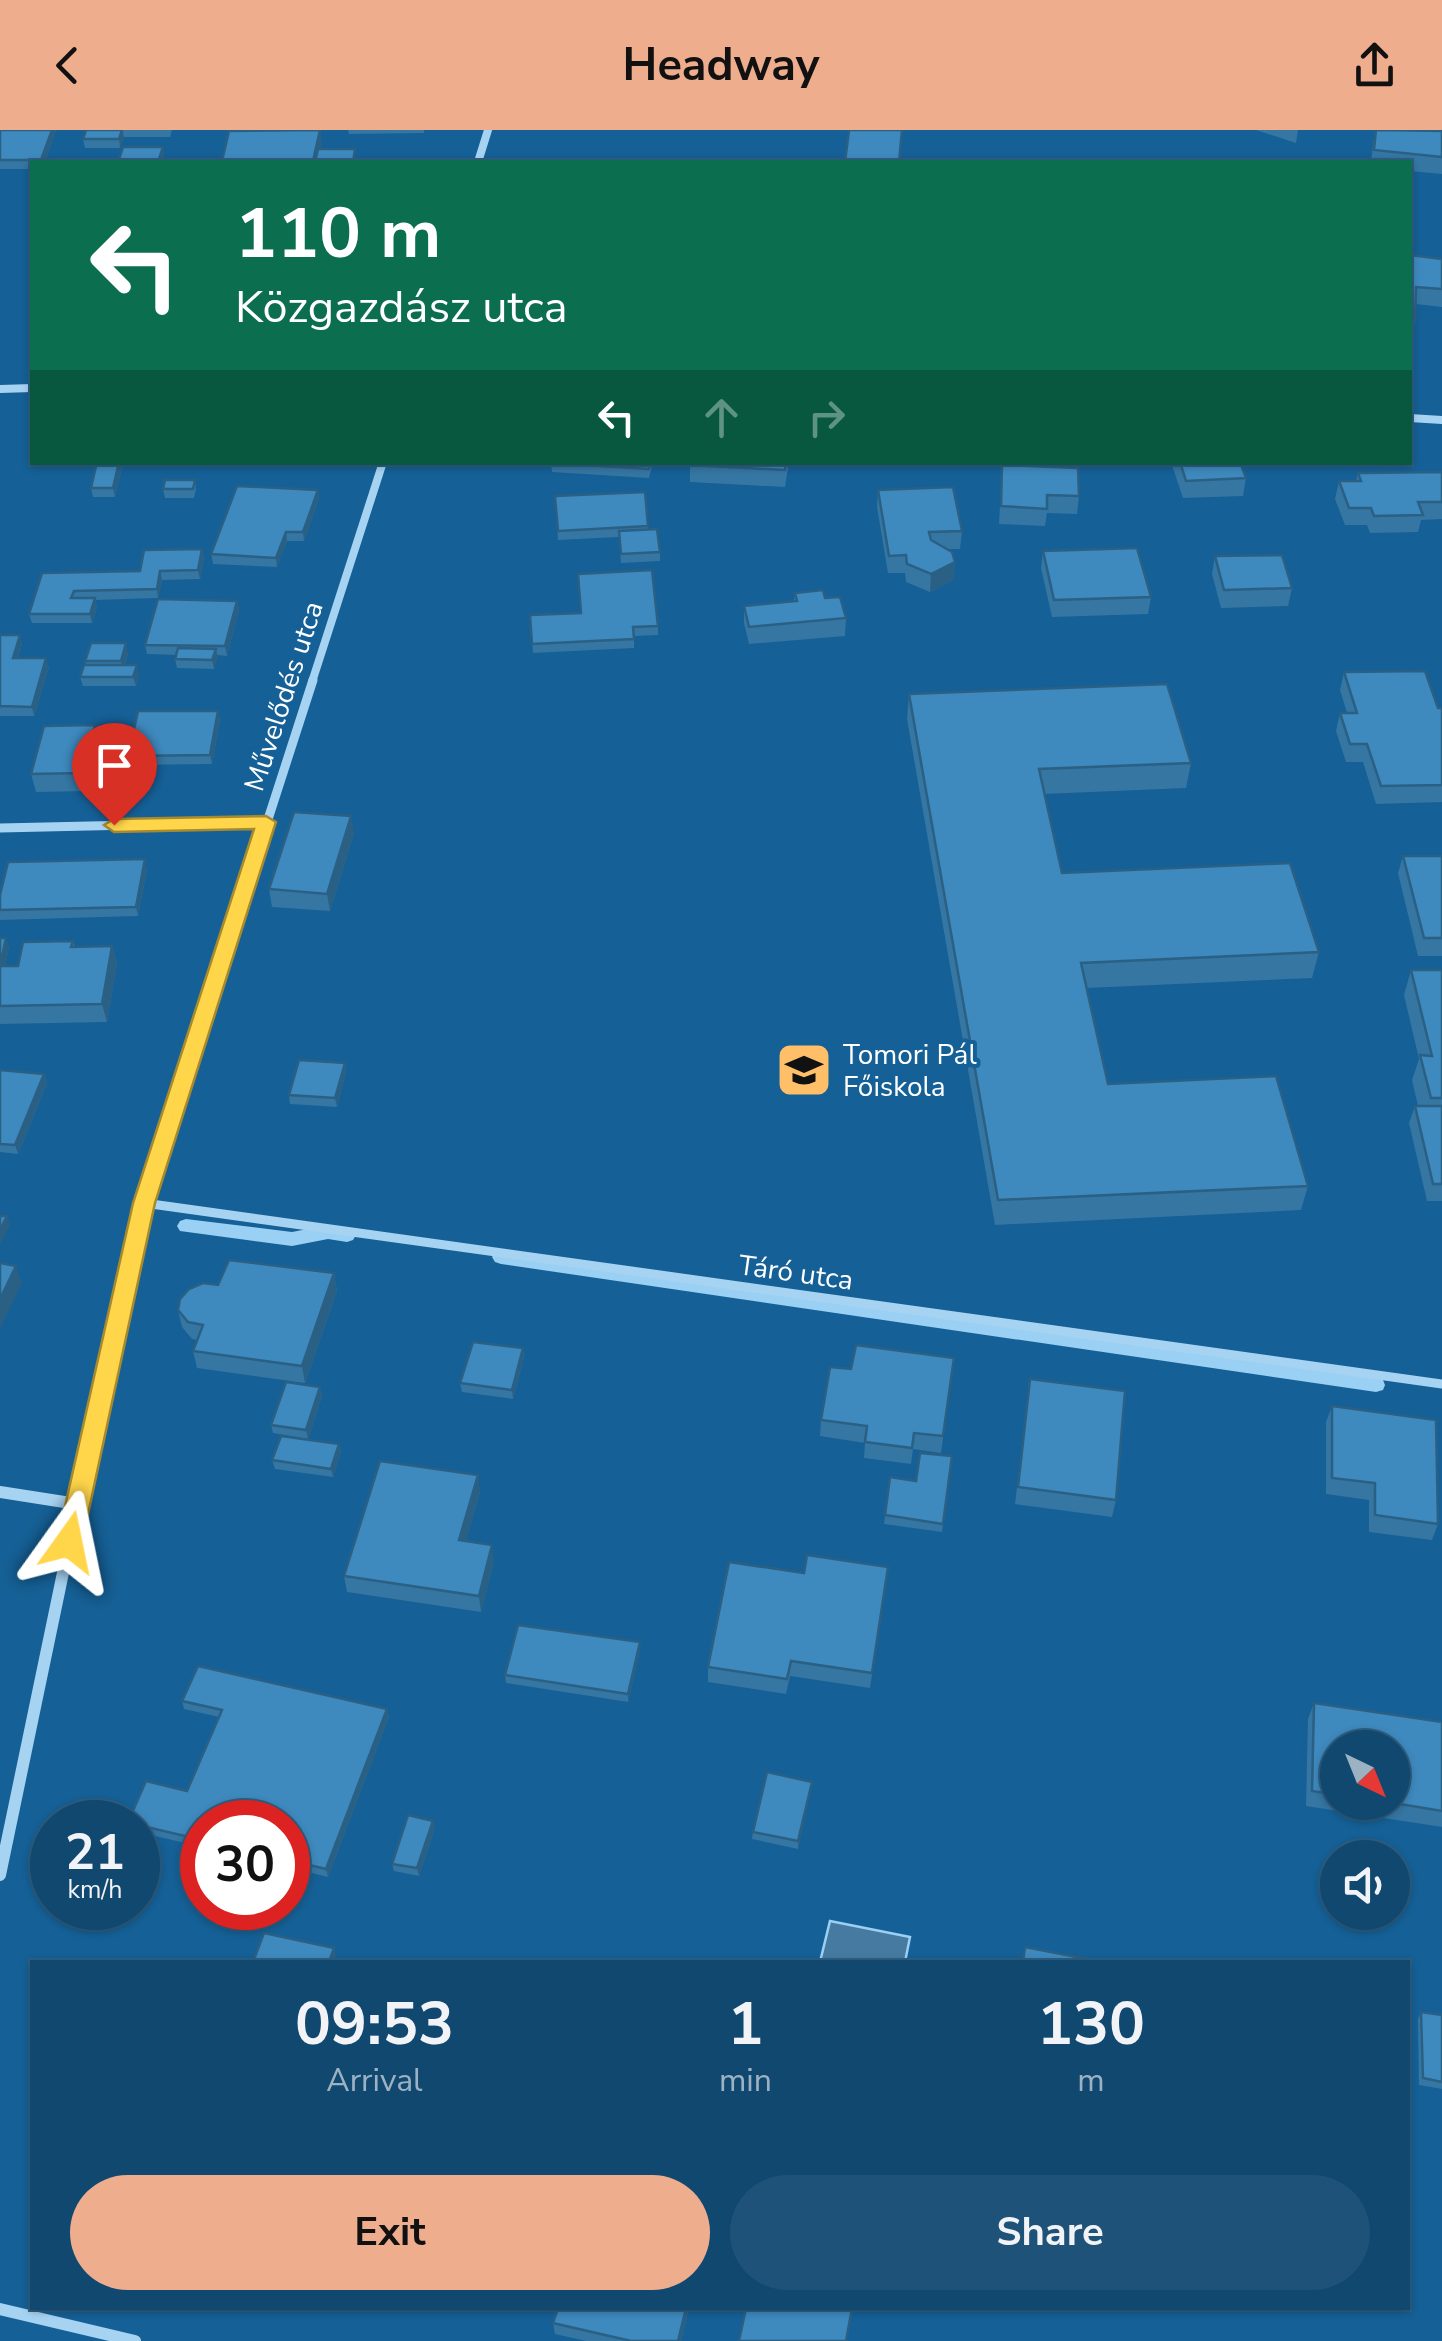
<!DOCTYPE html>
<meta charset="utf-8">
<style>
:root{--surface:#104870;--page:#1e5278;--text:#f1f3f6;--muted:#9cb2c3;--line:#306083;--accent:#eead8d}
body{margin:0;font-family:"Nunito Sans",sans-serif;background:var(--page);color:var(--text);height:100vh;display:flex;flex-direction:column;font-size:38px;white-space:nowrap}
*{box-sizing:border-box;margin:0}
p{font-size:32px;color:var(--muted)}
.icon{flex:none;width:55px;height:55px;fill:none;stroke:currentColor;stroke-width:2;stroke-linecap:round;stroke-linejoin:round}
.map{position:relative;flex:1;overflow:hidden}
.drawer{position:absolute;left:30px;top:1830px;width:1380px;height:350px;display:flex;flex-direction:column;background:var(--surface);border-radius:0px;box-shadow:0 2px 8px #0004,0 0 0 2px var(--line)}
.drawer>*{flex:none}
.top-card{position:absolute;left:30px;top:30px;width:1382px;height:305px;border-radius:0px;box-shadow:0 2px 8px #0004,0 0 0 2px var(--line);background:#0b6e4f;color:#fff;overflow:hidden}
.needle{width:65px;rotate:137deg}
.tools{position:absolute;left:1320px;top:1600px;display:grid;gap:20px}
.tools a{display:grid;place-items:center;width:90px;height:90px;border-radius:50%;background:var(--surface);box-shadow:0 2px 8px #0004,0 0 0 2px var(--line);font-size:50px}
.speed{position:absolute;left:30px;top:1670px;display:flex;gap:20px;font-size:50px;font-weight:700;text-align:center}
.speed>*{display:grid;place-content:center;width:130px;height:130px;border-radius:50%;background:var(--surface);box-shadow:0 2px 8px #0004,0 0 0 2px var(--line);line-height:1}
.speed small{font-size:25px;font-weight:400}
.speed .limit{border:15px solid #d22;background:#fff;color:#111}
.pin{position:absolute;display:grid;place-items:center;width:85px;height:85px;color:#fff;margin:-102px -42px;border-radius:50% 50% 50% 0;rotate:-45deg;box-shadow:0 0 10px #0007}
.pin .icon{rotate:45deg}
.me{position:absolute;width:110px;margin:-55px;rotate:12deg;stroke-linejoin:round;filter:drop-shadow(0 0 8px #0008)}
.turn{display:flex;align-items:center;gap:35px;height:210px;padding:0 40px;font-size:45px}
.turn .icon{width:130px;height:130px;stroke-width:2.5}
.turn b{display:block;font-size:70px;line-height:85px}
.lanes{display:flex;align-items:center;height:95px;padding:0 40px;background:#0003;justify-content:center;gap:50px;direction:ltr}
.lanes .off{opacity:.35}
.eta{display:flex;justify-content:space-evenly;align-items:center;height:170px;text-align:center}
.eta b{font-size:60px;font-weight:700;line-height:70px}
.primary-button{display:flex;gap:20px;margin-top:auto;padding:20px 40px}
.primary-button a{flex:1;height:115px;border-radius:60px;background:var(--accent);color:#111;font-size:40px;font-weight:700;line-height:115px;text-align:center}
.primary-button a+a{background:var(--page);color:var(--text)}
header{display:flex;justify-content:space-between;align-items:center;height:130px;padding:0 40px;background:var(--accent);color:#111;font-size:45px;font-weight:700}
.map>svg:first-child{display:block}
.water{fill:#467aa0;stroke:#99d0f4;stroke-width:2.5}
.lines{fill:none;stroke-linecap:round;stroke-linejoin:round}
.stream{fill:#99d0f4;fill-rule:evenodd}
.street-far2{stroke:#a7d3f2;stroke-width:8}
.street-far1{stroke:#a7d3f2;stroke-width:9}
.street{stroke:#a7d3f2;stroke-width:12}
.wall{fill:#3576a3;fill-rule:evenodd}
.shaded-wall{fill:#2b6085}
.building{fill:#3e89be;stroke:#2b6085;stroke-width:2.5}
.route{fill:#ffd54a;stroke:#a68a30;stroke-width:2.5}
.labels{text-anchor:middle;stroke-width:8;stroke-linejoin:round;paint-order:stroke}
.street-label{font-size:28px;fill:#fff;stroke:#156096}
.poi-label{font-size:28px;fill:#fff;stroke:#156096;text-anchor:start}
</style>
<header><svg class="icon" aria-label="back" viewBox="0 0 24 24"><path d="M15 5l-7 7 7 7"/></svg>Headway<svg class="icon" aria-label="share" viewBox="0 0 24 24"><path d="M12 15V3M7 8l5-5 5 5M5 13v7h14v-7"/></svg></header>
<div class="map">
<svg width="1442" height="2211" viewBox="0 0 1442 2211">
<rect width="100%" height="100%" fill="#156096"/>
<path class="water" d="M830,1791l80,16 -5,25h-85z"/>
<g class="lines">
<g class="stream">
<path d="M186,1089l106,13 36,-7 25,5 3,5 -3,5 -6,2 -19,-3 -36,7 -112,-15 -3,-5 3,-5z"/>
<path d="M501,1120l875,128 7,2 2,5 -2,5 -7,2 -875,-128 -6,-2 -3,-5 3,-5z"/>
</g>
<g class="street-far2">
<path d="M478,32l10,-32"/>
<path d="M0,259l32,-1"/>
<path d="M1410,288l32,2"/>
<path d="M312,552l71,-220"/>
</g>
<g class="street-far1">
<path d="M0,698l266,-6"/>
<path d="M144,1073l1298,181"/>
<path d="M98,1272l46,-199 169,-523"/>
</g>
<g class="street">
<path d="M0,1362l77,12"/>
<path d="M0,1745l99,-475"/>
<path d="M0,2179l135,32"/>
</g>
</g>
<g class="wall">
<path d="M0,0h56l-11,32h-13v7h-32z"/>
<path d="M86,0h86l-2,7h-46l-4,11h-35l-2,-9z"/>
<path d="M320,0l1,19h34v13h-133v-1z"/>
<path d="M348,0h76v3l-75,1z"/>
<path d="M1256,0h42l-2,13z"/>
<path d="M1375,0l67,1v43l-32,-3v-9h-39z"/>
<path d="M1410,125l32,4v48l-26,-3 -1,17 -4,17h-1z"/>
<path d="M209,332h94l-1,3 -93,1z"/>
<path d="M653,332l-4,16 -97,-6 -1,-9z"/>
<path d="M690,332h99l-4,25 -95,-5z"/>
<path d="M1171,332h69l6,16 -3,18 -60,2z"/>
<path d="M1002,335l77,31 -2,18 -30,-1 -2,13 -46,-2z"/>
<path d="M122,337l-7,30h-22l-2,-9z"/>
<path d="M1442,342v47l-21,1 -3,12 -48,1 -3,-8h-22l-10,-26 4,-18h17l2,-8z"/>
<path d="M195,350l1,9 -2,9h-29l-2,-9z"/>
<path d="M318,360l1,9 -15,42h-17l-10,26 -64,-3 -2,-10z"/>
<path d="M878,360l84,41 -2,18h-13l8,13 -2,18 -23,12 -24,-10 -1,-9h-17l-11,-66z"/>
<path d="M645,362l3,38 12,22v9l-39,2 -2,-26 -61,3 -3,-44z"/>
<path d="M202,419l2,9 -4,21 -38,1 -4,18 -63,2 2,7 -5,16h-60l-3,-9 13,-41 98,-2z"/>
<path d="M1043,421l108,46 -3,17 -96,3 -11,-49z"/>
<path d="M1215,426l77,32 -4,18 -67,2 -9,-34z"/>
<path d="M795,463l30,5 21,20 -1,18 -96,8 -5,-21v-17l50,-5z"/>
<path d="M237,471l2,9 -12,46 -10,-1 -3,14 -37,-1 -2,-9 2,-4 -30,-1 -2,-9z"/>
<path d="M530,485l128,11v9l-24,1v12l-101,5z"/>
<path d="M0,505l22,9 -4,14 31,9 -15,49h-34z"/>
<path d="M128,523l-3,12 14,10 -3,11h-53l-3,-9 6,-12 -1,-4z"/>
<path d="M1344,542l94,36h4v94l-66,2 -13,-42h-17l-10,-31 4,-18h7l-7,-23z"/>
<path d="M909,564l282,69 -5,25 -142,6 18,79 257,79 -7,26 -225,10 21,96 200,102 -7,24 -306,15 -88,-506z"/>
<path d="M218,581l2,9 -8,44 -82,1 -2,-9z"/>
<path d="M95,595l4,18 -12,48 -51,1 -5,-18z"/>
<path d="M354,703l-24,78 -58,-4 -3,-18z"/>
<path d="M1403,726h39v100h-24l-20,-83z"/>
<path d="M147,739l-9,47 -138,4v-25z"/>
<path d="M0,808l9,9 -4,19h13l55,-25 2,6 37,-1 5,18 -10,58 -107,2z"/>
<path d="M1411,840h31v231h-15l-18,-78 6,-17h3l-6,-26 7,-21 -15,-64z"/>
<path d="M345,933l1,9 -9,35 -47,-3 -1,-9z"/>
<path d="M0,940l44,4 3,9 -29,71 -18,-2z"/>
<path d="M334,1143l3,18 -32,92 -108,-15 -4,-17 4,-11 -5,-1 -10,-12 -4,-17 40,-25z"/>
<path d="M523,1218l1,9 -11,42 -51,-7 -2,-9z"/>
<path d="M954,1228l-13,95 -28,-4 -2,15 -47,-6 1,-15 -45,-7 1,-16 30,-51z"/>
<path d="M1030,1249l86,121 -4,17 -97,-13z"/>
<path d="M320,1257l2,9 -14,43 -35,-6 -2,-8z"/>
<path d="M1332,1276l106,118 -6,16 -63,-8v-32l-43,-6v-72z"/>
<path d="M339,1314l2,8 -8,25 -58,-8 -3,-9z"/>
<path d="M952,1326l-10,76 -58,-8 6,-47 26,4z"/>
<path d="M480,1362l-14,49 28,20 -13,51 -134,-20 -3,-16z"/>
<path d="M804,1443l82,10 -16,105 -80,-12 -4,18 -78,-12v-15z"/>
<path d="M640,1512v8l-12,52 -122,-19 -1,-8z"/>
<path d="M182,1571l205,8 2,8 -61,160 -40,-10v-45h-86v25l-64,-15v-10l49,-31 32,-74 -35,-8z"/>
<path d="M1314,1573l128,19v105l-136,-21 2,-87zM1338,1618l54,54h-54z"/>
<path d="M812,1652l-14,67 -46,-10 1,-7z"/>
<path d="M435,1698l-16,48 -25,-5 -2,-7z"/>
<path d="M1421,1882l21,3v74l-23,-4 -1,-66z"/>
<path d="M689,2178l-8,33h-95l-31,-7 -2,-11z"/>
</g>
<g class="shaded-wall">
<path d="M52,0h4l-11,32h-3z"/>
<path d="M122,0l2,7 -4,11 -1,-9z"/>
<path d="M320,0l2,17 -4,15h-4z"/>
<path d="M163,17l1,8 -2,7h-4z"/>
<path d="M119,332h2l1,5 -7,30 -2,-9z"/>
<path d="M318,360l1,9 -15,42 -1,-9z"/>
<path d="M286,402l1,9 -10,26 -1,-9z"/>
<path d="M202,419l2,9 -4,21 -2,-9z"/>
<path d="M955,432l-2,18 -23,12 1,-18z"/>
<path d="M160,441l2,9 -4,18 -1,-9z"/>
<path d="M95,468l2,9 -5,16 -2,-9z"/>
<path d="M237,471l2,9 -12,46 -2,-10z"/>
<path d="M20,505l2,9 -7,23 -2,-9z"/>
<path d="M126,513l2,10 -5,18 -2,-10z"/>
<path d="M216,519l2,9 -4,11 -2,-9z"/>
<path d="M46,528l3,9 -15,49 -2,-9z"/>
<path d="M137,535l2,10 -3,11 -3,-9z"/>
<path d="M218,581l2,9 -8,44 -2,-9z"/>
<path d="M95,595l4,18 -12,48 -4,-18z"/>
<path d="M351,686l3,17 -24,78 -3,-17z"/>
<path d="M145,729l2,10 -9,47 -2,-9z"/>
<path d="M6,808l3,9 -7,35 -2,-15z"/>
<path d="M112,816l5,18 -10,58 -5,-18z"/>
<path d="M345,933l1,9 -9,35 -2,-9z"/>
<path d="M44,944l3,9 -29,71 -3,-9z"/>
<path d="M7,1086l3,9 -10,20v-15z"/>
<path d="M16,1136l6,17 -22,46v-30z"/>
<path d="M334,1143l3,18 -32,92 -3,-17z"/>
<path d="M523,1218l1,9 -11,42 -1,-9z"/>
<path d="M320,1257l2,9 -14,43 -2,-9z"/>
<path d="M339,1314l2,8 -8,25 -2,-8z"/>
<path d="M478,1345l2,17 -18,64 -3,-16z"/>
<path d="M492,1415l2,16 -13,51 -2,-16z"/>
<path d="M640,1512v8l-12,52v-8z"/>
<path d="M387,1579l2,8 -61,160 -2,-8z"/>
<path d="M812,1652l-1,7 -13,60v-8z"/>
<path d="M433,1691l2,7 -16,48 -2,-8z"/>
<path d="M334,1818l2,7 -3,7h-4z"/>
<path d="M686,2178h3l-8,33h-3z"/>
</g>
<g class="building">
<path d="M0,0h52l-11,30h-41z"/>
<path d="M86,0h36l-3,9h-36z"/>
<path d="M320,0l-7,31h-91l7,-30z"/>
<path d="M849,0h53l-3,32h-54z"/>
<path d="M1376,0l66,1v26l-68,-7z"/>
<path d="M123,17h40l-5,15h-40z"/>
<path d="M318,19h37l-2,13h-38z"/>
<path d="M1410,125l32,4v30l-26,-2 -1,34h-5z"/>
<path d="M97,332h22l-6,26h-22z"/>
<path d="M651,332l-2,7 -98,-6v-1z"/>
<path d="M690,332h96l-1,8 -95,-5z"/>
<path d="M1180,332h60l6,16 -60,3z"/>
<path d="M1002,335l76,3 1,28 -32,-1v14l-46,-3z"/>
<path d="M1442,342v30h-24l5,13 -49,1 -3,-8h-22l-10,-27h22l-3,-8z"/>
<path d="M165,350h30l-2,9h-30z"/>
<path d="M237,356l81,4 -15,42h-17l-10,26 -65,-4z"/>
<path d="M953,357l9,44 -33,1 2,8 21,12 3,10 -24,12 -24,-10 -1,-9 -17,1 -11,-66z"/>
<path d="M645,362l3,34 -90,5 -3,-35z"/>
<path d="M657,399l3,23 -39,2 -2,-23z"/>
<path d="M1137,418l14,49 -97,3 -11,-49z"/>
<path d="M202,419l-4,21 -38,1 -3,18 -83,2 -3,7h24l-5,16h-61l13,-41 98,-2 4,-21z"/>
<path d="M1282,425l10,33 -68,2 -9,-34z"/>
<path d="M652,440l6,56 -25,1 1,12 -102,5 -2,-29 51,-2 -3,-39z"/>
<path d="M823,460l2,8 15,-1 6,21 -97,9 -5,-21 53,-5 -2,-8z"/>
<path d="M158,469l79,2 -12,45 -80,-1z"/>
<path d="M0,505h20l-7,23h33l-14,49 -32,-1z"/>
<path d="M91,513h35l-5,18h-36z"/>
<path d="M178,518l38,1 -4,11 -37,-1z"/>
<path d="M84,535h53l-4,12h-53z"/>
<path d="M1425,541l13,37h4v77l-61,1 -14,-42h-17l-10,-31h17l-13,-41z"/>
<path d="M1167,554l24,79 -152,6 23,104 228,-10 29,89 -238,11 27,121 168,-8 32,110 -310,14 -89,-506z"/>
<path d="M138,581h80l-8,44 -82,1z"/>
<path d="M95,595l-12,48 -52,1 13,-48z"/>
<path d="M294,682l57,4 -24,78 -58,-5z"/>
<path d="M1403,726h39v82h-18z"/>
<path d="M145,729l-9,48 -136,3v-15l8,-33z"/>
<path d="M0,808h6l-6,28z"/>
<path d="M73,811l-2,6 41,-1 -10,58 -102,2v-40h18l5,-24z"/>
<path d="M1411,840h31v128h-11l-11,-43 12,1z"/>
<path d="M299,930l46,3 -10,35 -46,-3z"/>
<path d="M0,940l44,4 -29,71 -15,-1z"/>
<path d="M1415,976h27v78h-9z"/>
<path d="M0,1086h7l-7,14z"/>
<path d="M229,1130l105,13 -32,93 -109,-15 10,-26 -15,-3 -10,-12 2,-11 9,-10 14,-6 15,2z"/>
<path d="M0,1133l16,3 -16,33z"/>
<path d="M473,1212l50,6 -11,42 -52,-7z"/>
<path d="M856,1215l98,13 -11,78 -29,-3 -2,15 -47,-6 2,-16 -46,-6 9,-53 21,2z"/>
<path d="M1030,1249l95,12 -9,109 -98,-13z"/>
<path d="M286,1252l34,5 -14,43 -35,-5z"/>
<path d="M1332,1276l104,14 2,104 -63,-9v-32l-43,-5z"/>
<path d="M281,1306l58,8 -8,25 -59,-9z"/>
<path d="M920,1323l32,3 -9,68 -58,-9 5,-38 26,4z"/>
<path d="M380,1331l98,14 -19,65 33,5 -13,51 -135,-20z"/>
<path d="M807,1425l81,12 -16,106 -81,-12 -4,18 -79,-12 21,-105 75,11z"/>
<path d="M518,1495l122,17 -12,52 -123,-19z"/>
<path d="M198,1536l189,43 -61,160 -38,-9v-38h-86v18l-64,-15v-3h-10l18,-41 41,10 35,-81 -40,-9z"/>
<path d="M1314,1573l128,19v89l-54,-9h4v-54h-54v47l-26,-4z"/>
<path d="M767,1642l45,10 -14,59 -45,-9z"/>
<path d="M408,1685l25,6 -16,47 -25,-4z"/>
<path d="M264,1803l70,15 -5,14h-76z"/>
<path d="M1025,1817l77,15h-79z"/>
<path d="M1421,1882l21,3v67l-19,-4z"/>
<path d="M558,2178h128l-8,33h-47l-78,-18z"/>
<path d="M746,2178h106l-6,33h-107z"/>
</g>
<path class="route" d="M266,686l10,6 -121,381 -73,339 -4,7 -9,3 -9,-3 -3,-7 76,-339 121,-374 -140,3 -10,-7 10,-6z"/>
<defs>
<g id="university-square" transform="scale(2.875)"><rect x="-9" y="-9" width="18" height="18" rx="4" fill="#ffbe68" stroke="#156096"/><path d="M0-5L7-2L0 1L-7-2ZM-4 1L0 2.5L4 1V4Q0 6-4 4Z" fill="#111"/></g>
</defs>
<g fill-rule="evenodd">
<use href="#university-square" x="804" y="940"/>
</g>
<g class="labels">
<g class="street-label">
<text transform="translate(283 566) rotate(-72)" y="10">Művelődés utca</text>
<text transform="translate(796 1142) rotate(8)" y="10">Táró utca</text>
</g>
<g class="poi-label">
<text x="843" y="934">Tomori Pál<tspan x="843" dy="32">Főiskola</tspan></text>
</g>
</g>
</svg>
<div class="tools">
<a><svg class="needle" viewBox="-14 -14 28 28"><path d="M0-13l5 13h-10z" fill="#e53935"/><path d="M0 13l5-13h-10z" fill="#9cb2c3"/></svg></a>
<a><svg class="icon" aria-label="sound" viewBox="0 0 24 24"><path d="M4 9h4l5-4v14l-5-4H4zM17 9q2 3 0 6"/></svg></a>
</div>
<div class="speed"><div>21<small>km/h</small></div><div class="limit">30</div></div>
<div class="pin" style="left:114px;top:695px;background:#d93025"><svg class="icon" aria-label="arrive" viewBox="0 0 24 24"><path d="M6 21V4h12l-3 4 3 4H6"/></svg></div>
<svg class="me" style="left:69px;top:1412px" viewBox="-20 -20 40 40"><path d="M0-17L14 15 0 8-14 15z" fill="#ffd54a" stroke="#fff" stroke-width="4"/></svg>
<div class="top-card">
<div class="turn"><svg class="icon" aria-label="left" viewBox="0 0 24 24"><path d="M17 20v-9H6M10 6l-5 5 5 5"/></svg><div><b>110 m</b>Közgazdász utca</div></div>
<div class="lanes"><svg class="icon" aria-label="left" viewBox="0 0 24 24"><path d="M17 20v-9H6M10 6l-5 5 5 5"/></svg><svg class="icon off" aria-label="ahead" viewBox="0 0 24 24"><path d="M12 20V5M6 11l6-6 6 6"/></svg><svg class="icon off" aria-label="right" viewBox="0 0 24 24"><path d="M7 20v-9h11M14 6l5 5-5 5"/></svg></div>
</div>
<section class="drawer">
<div class="eta">
<div><b>09:53</b><p>Arrival</p></div>
<div><b>1</b><p>min</p></div>
<div><b>130</b><p>m</p></div>
</div>
<div class="primary-button"><a>Exit</a><a>Share</a></div>
</section>
</div>
